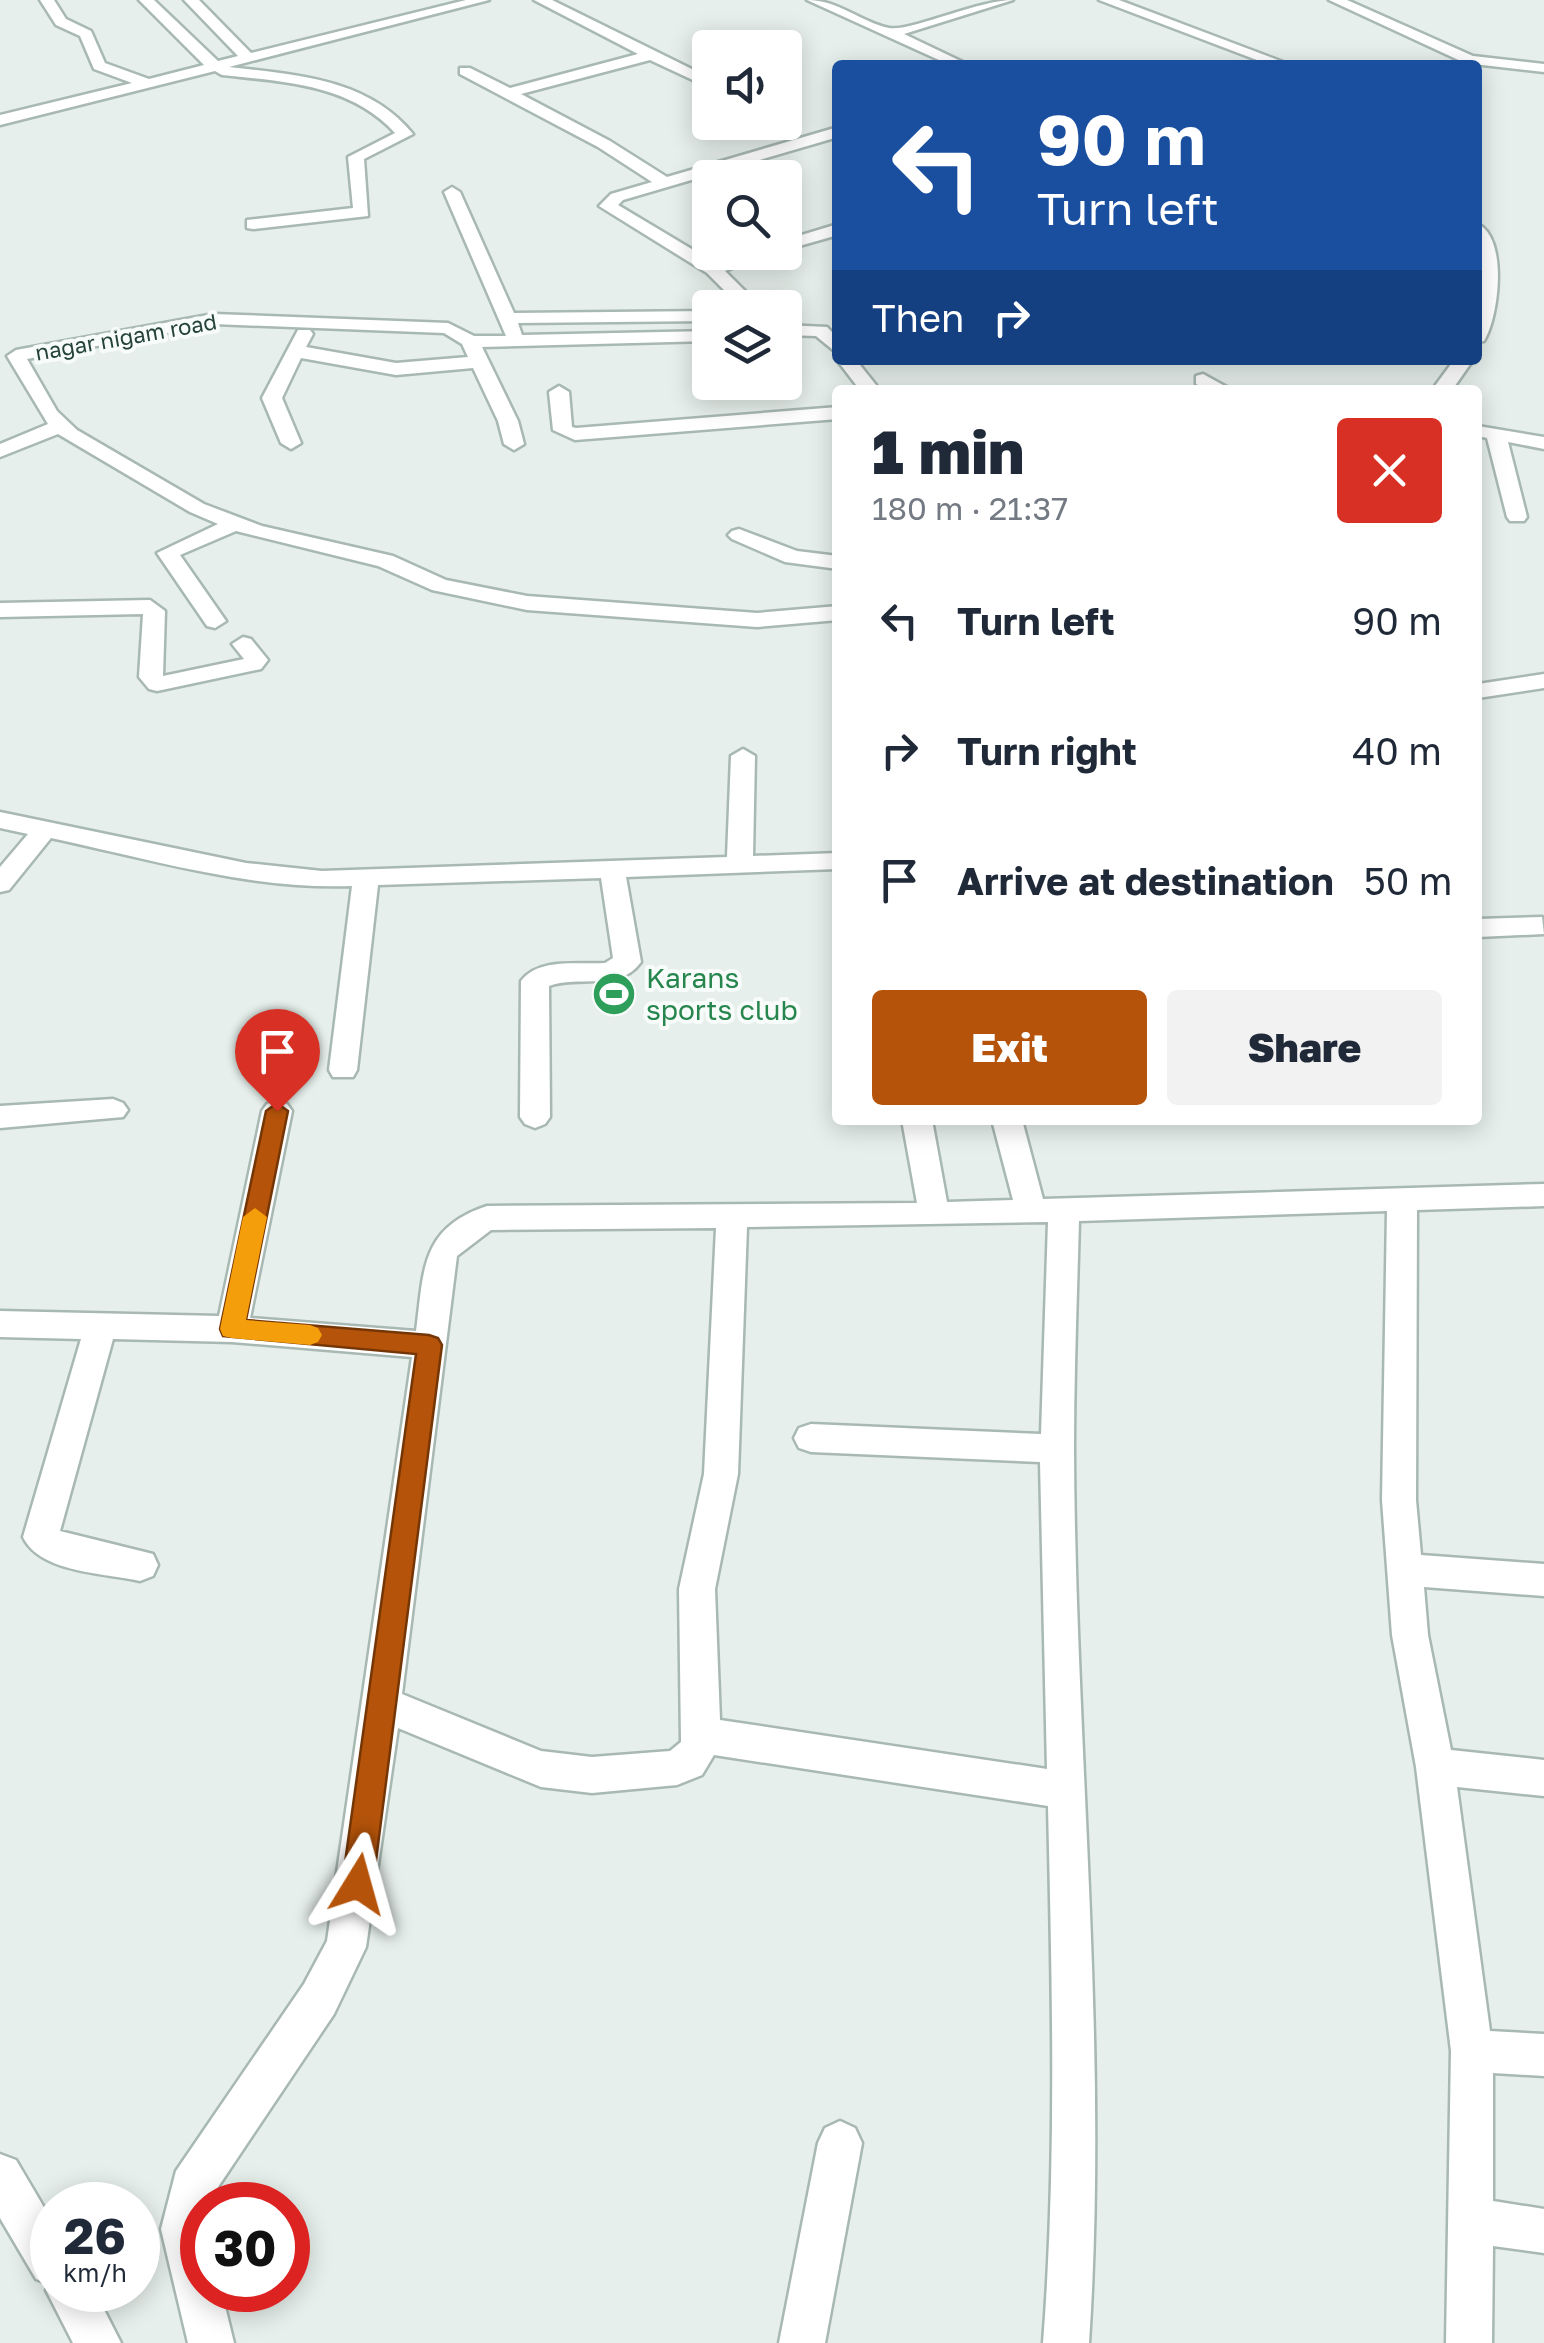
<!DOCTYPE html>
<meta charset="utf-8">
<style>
:root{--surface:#fff;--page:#f2f2f3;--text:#1f2937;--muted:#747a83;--accent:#b45309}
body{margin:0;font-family:"Golos Text",sans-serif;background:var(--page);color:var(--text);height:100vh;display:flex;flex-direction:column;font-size:38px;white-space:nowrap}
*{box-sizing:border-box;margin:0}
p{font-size:32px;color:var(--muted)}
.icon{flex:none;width:55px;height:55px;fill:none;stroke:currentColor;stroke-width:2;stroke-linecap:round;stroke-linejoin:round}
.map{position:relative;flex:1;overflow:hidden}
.details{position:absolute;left:832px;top:385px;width:650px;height:740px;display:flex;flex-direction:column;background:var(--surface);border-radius:10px;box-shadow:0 5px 25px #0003}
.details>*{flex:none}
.guide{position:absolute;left:832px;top:60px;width:650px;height:305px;border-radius:10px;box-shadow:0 5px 25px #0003;background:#1a4fa0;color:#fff;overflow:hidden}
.tools{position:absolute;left:692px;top:30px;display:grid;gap:20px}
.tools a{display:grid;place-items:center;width:110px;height:110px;border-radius:10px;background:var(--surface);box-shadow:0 5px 25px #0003;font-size:50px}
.speed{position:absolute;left:30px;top:2182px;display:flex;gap:20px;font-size:50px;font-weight:700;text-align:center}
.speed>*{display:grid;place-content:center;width:130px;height:130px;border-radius:50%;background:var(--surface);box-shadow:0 5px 25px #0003;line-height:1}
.speed small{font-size:25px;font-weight:400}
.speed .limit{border:15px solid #d22;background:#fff;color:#111}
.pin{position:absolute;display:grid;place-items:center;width:85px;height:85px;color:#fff;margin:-102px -42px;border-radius:50% 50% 50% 0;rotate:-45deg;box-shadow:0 0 10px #0007}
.pin .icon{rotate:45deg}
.me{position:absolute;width:110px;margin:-55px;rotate:8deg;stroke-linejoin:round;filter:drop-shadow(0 0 8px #0008)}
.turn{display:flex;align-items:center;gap:35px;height:210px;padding:0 40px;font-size:45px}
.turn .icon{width:130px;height:130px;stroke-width:2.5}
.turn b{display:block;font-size:70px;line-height:85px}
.then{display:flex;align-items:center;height:95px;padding:0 40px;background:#0003;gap:20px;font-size:38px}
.round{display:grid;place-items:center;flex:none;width:105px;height:105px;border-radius:10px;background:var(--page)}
.headline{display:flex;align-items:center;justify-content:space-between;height:170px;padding:0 40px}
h1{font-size:60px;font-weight:800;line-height:75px}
.button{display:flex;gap:20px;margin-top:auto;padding:20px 40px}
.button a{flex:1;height:115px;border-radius:10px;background:var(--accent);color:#fff;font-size:40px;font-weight:800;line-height:115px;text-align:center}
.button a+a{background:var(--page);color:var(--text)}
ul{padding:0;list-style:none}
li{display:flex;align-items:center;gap:30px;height:130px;padding:0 40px}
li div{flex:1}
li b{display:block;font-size:38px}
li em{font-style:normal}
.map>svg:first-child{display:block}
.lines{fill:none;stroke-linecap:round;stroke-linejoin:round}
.minor-casing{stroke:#a8b8b2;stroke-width:5}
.minor{fill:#fff;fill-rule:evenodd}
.route{fill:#b45309;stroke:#753606;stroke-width:2.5}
.slow{fill:#f59e0b}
.labels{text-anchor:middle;stroke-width:8;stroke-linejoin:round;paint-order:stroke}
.far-street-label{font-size:22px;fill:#24423a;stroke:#f7fbf9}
.leisure-label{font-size:28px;fill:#27864d;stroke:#f7fbf9;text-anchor:start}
</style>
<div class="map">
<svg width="1544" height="2343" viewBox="0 0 1544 2343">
<rect width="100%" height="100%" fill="#e6efeb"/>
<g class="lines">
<g class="minor-casing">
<g id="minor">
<path d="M40,0h14l12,19 25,12 14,32 44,16 55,-14 -65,-65h15l64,61 20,-5 -54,-56h15l52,53 215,-53h23l-260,67c67,8 138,11 184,67l-49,25 4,57 -115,13 -6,-1v-8l106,-12 -5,-51 47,-24c-45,-49 -110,-51 -173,-58l-7,-4 -215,54v-10l132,-32 -38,-14 -14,-33 -24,-11z"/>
<path d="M534,0h18l158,78v10l-60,-28 -129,34 89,47 57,36 171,-50v10l-215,63 -5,5 97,58 30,-11h26l-46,19 37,37h-20l-35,-35 -108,-67 12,-12 41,-12 -54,-35 -138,-73v-6h10l40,20 128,-34z"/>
<path d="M807,0c32,0 53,22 82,28 20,4 90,-28 124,-28l-109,34 65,31h-19z"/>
<path d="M1099,0h20l172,65h-21z"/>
<path d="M1329,0h18l126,56 71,8v8l-79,-9z"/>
<path d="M452,187l8,5 54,121 196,-2v10l-192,2 4,12 188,-4v10l-228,6 36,74 6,23 -10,6 -10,-6 -6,-23 -25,-53 -77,7 -95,-17 -19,40 19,45 -10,6 -10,-6 -19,-45 36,-68h12l3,4 -7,13 90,16 72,-6 -6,-13 -18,-11 -230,-9 -187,35 30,52 20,19 127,74 58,22 131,30 53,24 81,16 230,17 81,-7v14l-81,7 -230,-17 -95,-20 -54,-24 -142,-35 -56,24 46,66 -11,7 -8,-2 -50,-73 61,-29 -28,-12 -132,-78 -58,23v-13l48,-20 -41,-68 9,-6 198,-36 234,9 26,13h32l-62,-144z"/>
<path d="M838,224v11l-53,15v-10z"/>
<path d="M1478,224c30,14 21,93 6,117l-6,1 4,-79 -4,-13z"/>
<path d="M785,325l42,2 11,11v16l-22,-18 -31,-1z"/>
<path d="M837,360h19l24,30h-20z"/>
<path d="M1454,360h19l-21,30h-20z"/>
<path d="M1203,374l29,16h-24l-12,-6v-8z"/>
<path d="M559,386l10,6 3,35 4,1 262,-21v12l-263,21 -22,-10 -4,-38z"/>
<path d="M1478,426l66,11v12l-36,-7 19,75 -3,4h-14l-3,-4 -20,-79 -9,-2z"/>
<path d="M739,529l58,22 41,5v13l-53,-7 -53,-23 -4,-4 4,-4z"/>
<path d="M150,600l15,11 -2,65 81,-17 -12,-15 11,-7 8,2 17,21 -7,9 -104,22 -8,-2 -10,-12 4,-63 -143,3v-14z"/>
<path d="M1544,674v14l-66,10v-14z"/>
<path d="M743,749l12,7 -2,100 85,-3v16l-212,8 15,85c-21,30 -64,13 -92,24l1,131 -5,7 -10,4 -10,-4 -5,-7 1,-136c18,-24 58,-16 84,-18l8,-5 -12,-80 -223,7 -21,185 -4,7h-20l-4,-7 23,-184c-101,4 -203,-27 -301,-48l-42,52 -9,2v-25l28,-33 -28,-6v-16l246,51 76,8 405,-14 4,-101z"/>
<path d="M1542,917l2,17 -66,3v-18z"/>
<path d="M113,1099l10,4 5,7 -5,7 -123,11v-22z"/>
<path d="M277,1100l10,4 5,7 -42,207 166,13c8,-60 4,-103 71,-125l430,-3 -15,-83h30l15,82 66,-2 -21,-80h30l21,79 501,-15v22l-127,4 -1,290 5,55 123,9v32l-120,-9 4,48 23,115 93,10v36l-87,-9 33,244 54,3v42l-51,-3v128l51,8v44l-51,-7 -1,97h-46l5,-292 -35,-284 -24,-132 -10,-135 5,-289 -308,10c-2,76 -5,152 -5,228 1,298 35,596 15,894h-46c14,-179 9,-358 5,-537l-334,-51 -12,20 -25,10 -85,8 -51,-6 -143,-59 -32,219 -32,67 -122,182 -2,9h-8v85h19l13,53h-46l-27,-114 15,-58 128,-187 23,-43 85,-584 -180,-15 -119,-3 -53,192 93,23 5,11 -5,11 -13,5c-35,-8 -100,-8 -117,-44l58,-198 -81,-2v-26l219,5 43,-205 5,-7zM1048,1222l-7,212 -230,-10 -12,4 -5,10 5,10 12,4 229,10 7,307 -327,-49 -5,-131 23,-115 9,-247zM716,1228l-12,246 -25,115 2,153 -11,9 -78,6 -51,-6 -139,-57 55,-438 34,-26z"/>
<path d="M840,2121l15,7 7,15 -37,200h-46l39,-200 7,-15z"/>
<path d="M0,2154l16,6 36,61v69h42l27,53h-48l-27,-53 3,-6 -13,-5 -36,-61z"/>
</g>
</g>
<use href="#minor" class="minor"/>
</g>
<path class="route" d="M277,1103l11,8 -42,209 183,15 9,3 4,7 -69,539 -5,10 -10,5 -11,-5 -5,-10 74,-530 -193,-18 -3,-7 46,-218z"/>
<path class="slow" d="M255,1208l12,9 -21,103 64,5 8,3 4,7 -4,7 -8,3 -78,-7 -9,-2 -3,-7 23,-112z"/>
<defs>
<g id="stadium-disc" transform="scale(2.25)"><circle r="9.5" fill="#2e9e5b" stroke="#f7fbf9"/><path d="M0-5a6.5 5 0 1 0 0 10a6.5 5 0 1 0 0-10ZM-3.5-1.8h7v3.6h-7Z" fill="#fff"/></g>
</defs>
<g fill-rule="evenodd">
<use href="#stadium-disc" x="614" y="994"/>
</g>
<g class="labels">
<g class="far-street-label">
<text transform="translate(126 337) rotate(-10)" y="8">nagar nigam road</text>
</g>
<g class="leisure-label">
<text x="646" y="988">Karans<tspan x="646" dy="32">sports club</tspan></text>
</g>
</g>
</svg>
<div class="tools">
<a><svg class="icon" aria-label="sound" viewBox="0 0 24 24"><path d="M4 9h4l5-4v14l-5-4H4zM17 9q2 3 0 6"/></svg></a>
<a><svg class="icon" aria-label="search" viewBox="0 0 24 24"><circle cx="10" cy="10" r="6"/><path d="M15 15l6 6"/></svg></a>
<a><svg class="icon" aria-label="layers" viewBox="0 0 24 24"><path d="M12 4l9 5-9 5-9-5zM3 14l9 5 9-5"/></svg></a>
</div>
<div class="speed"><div>26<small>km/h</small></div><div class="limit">30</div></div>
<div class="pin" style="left:277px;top:1111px;background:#d93025"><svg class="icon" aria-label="arrive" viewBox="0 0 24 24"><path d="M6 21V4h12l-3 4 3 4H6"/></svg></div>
<svg class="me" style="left:358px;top:1884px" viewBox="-20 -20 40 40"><path d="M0-17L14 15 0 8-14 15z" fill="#b45309" stroke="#fff" stroke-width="4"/></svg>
<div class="guide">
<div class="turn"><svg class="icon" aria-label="left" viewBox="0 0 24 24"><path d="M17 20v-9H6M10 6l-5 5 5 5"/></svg><div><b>90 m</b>Turn left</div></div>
<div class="then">Then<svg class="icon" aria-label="right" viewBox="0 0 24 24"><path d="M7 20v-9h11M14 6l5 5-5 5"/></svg></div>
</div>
<section class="details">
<div class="headline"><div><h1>1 min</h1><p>180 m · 21:37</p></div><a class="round" style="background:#d93025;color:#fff"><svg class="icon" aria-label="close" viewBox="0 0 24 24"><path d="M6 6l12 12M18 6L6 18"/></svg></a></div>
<ul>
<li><svg class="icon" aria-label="left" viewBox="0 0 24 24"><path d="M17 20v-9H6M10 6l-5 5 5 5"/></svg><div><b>Turn left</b></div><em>90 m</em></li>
<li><svg class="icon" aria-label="right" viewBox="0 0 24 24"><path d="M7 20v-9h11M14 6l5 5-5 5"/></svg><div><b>Turn right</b></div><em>40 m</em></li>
<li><svg class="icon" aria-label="arrive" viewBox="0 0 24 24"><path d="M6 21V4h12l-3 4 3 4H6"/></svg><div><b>Arrive at destination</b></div><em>50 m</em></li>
</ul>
<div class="button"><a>Exit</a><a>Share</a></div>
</section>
</div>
